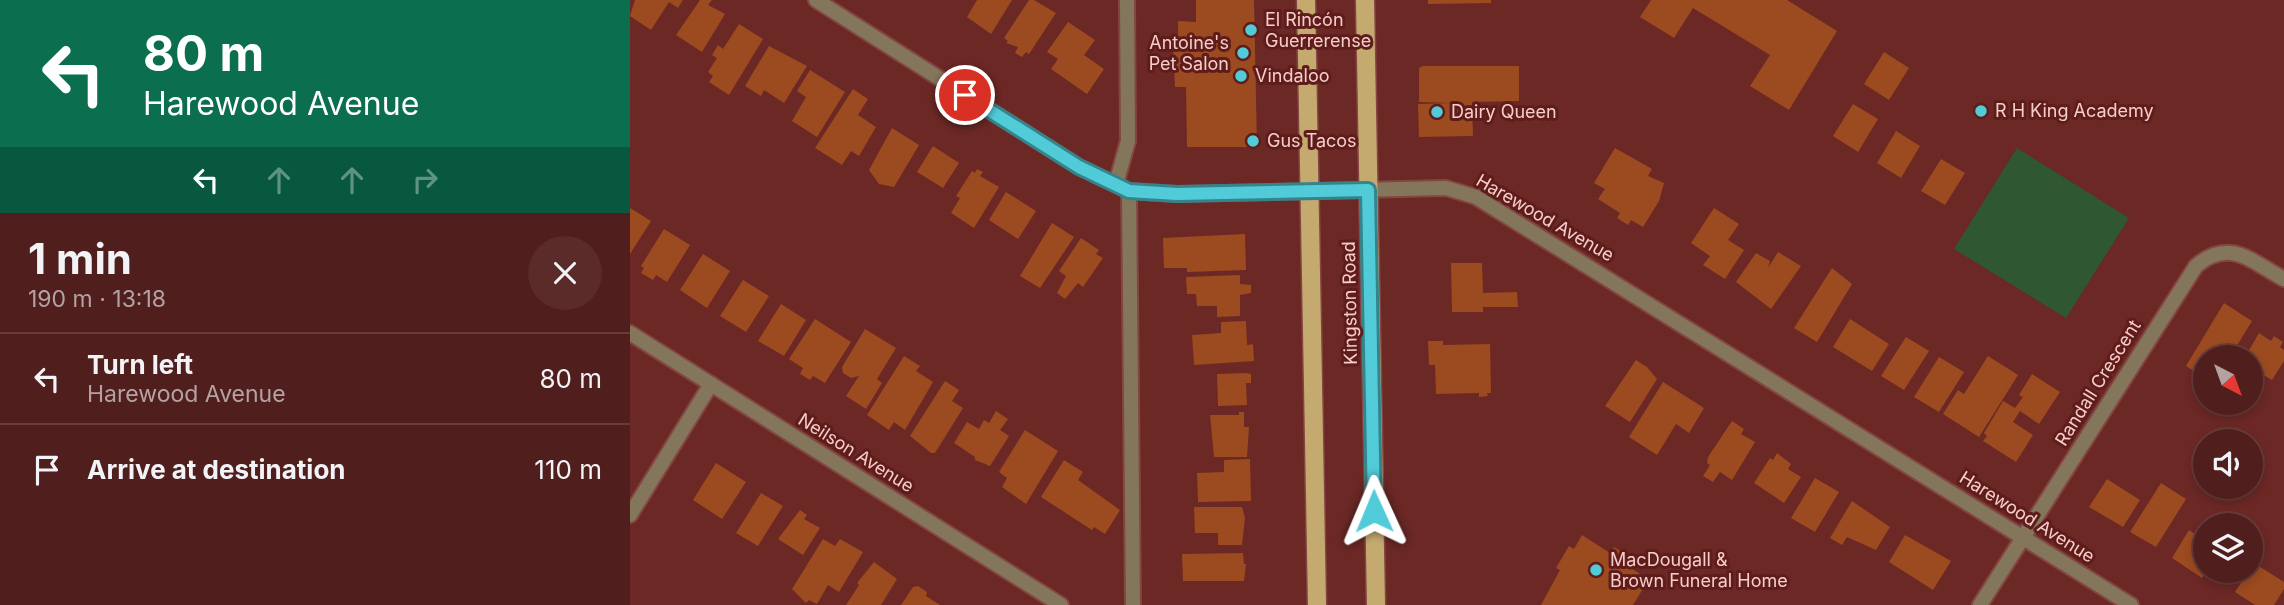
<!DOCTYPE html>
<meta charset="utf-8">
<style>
:root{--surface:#501e1c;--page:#5a2b29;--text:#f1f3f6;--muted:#b4a2a3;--line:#673c3b}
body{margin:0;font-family:Inter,sans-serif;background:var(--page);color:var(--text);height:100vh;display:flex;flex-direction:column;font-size:26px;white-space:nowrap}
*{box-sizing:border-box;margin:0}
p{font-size:23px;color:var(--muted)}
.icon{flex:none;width:38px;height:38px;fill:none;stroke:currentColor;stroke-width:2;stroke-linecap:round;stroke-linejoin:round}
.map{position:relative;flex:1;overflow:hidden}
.sheet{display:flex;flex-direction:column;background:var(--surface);width:630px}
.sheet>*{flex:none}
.banner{background:#0b6e4f;color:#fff;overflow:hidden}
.needle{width:46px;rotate:139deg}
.fabs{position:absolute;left:1563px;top:345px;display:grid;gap:14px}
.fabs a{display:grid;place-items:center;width:70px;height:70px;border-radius:50%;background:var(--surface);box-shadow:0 4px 10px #0003,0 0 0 2px var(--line);font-size:35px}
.pin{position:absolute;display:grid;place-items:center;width:60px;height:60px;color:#fff;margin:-30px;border:4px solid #fff;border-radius:50%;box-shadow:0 2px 7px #0007}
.me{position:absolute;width:77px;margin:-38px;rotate:359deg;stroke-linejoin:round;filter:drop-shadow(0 0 5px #0008)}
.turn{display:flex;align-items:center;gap:24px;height:147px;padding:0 28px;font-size:32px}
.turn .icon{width:91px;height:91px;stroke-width:2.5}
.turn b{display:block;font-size:49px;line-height:60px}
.lanes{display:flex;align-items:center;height:66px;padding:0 28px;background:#0003;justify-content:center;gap:35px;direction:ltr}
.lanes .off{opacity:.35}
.round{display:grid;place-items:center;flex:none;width:74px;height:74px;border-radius:37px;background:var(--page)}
.headline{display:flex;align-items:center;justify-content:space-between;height:119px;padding:0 28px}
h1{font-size:42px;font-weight:700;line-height:52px}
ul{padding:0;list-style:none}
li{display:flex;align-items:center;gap:21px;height:91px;padding:0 28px;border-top:2px solid var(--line)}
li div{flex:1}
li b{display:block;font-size:26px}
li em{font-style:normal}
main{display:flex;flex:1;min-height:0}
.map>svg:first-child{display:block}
.green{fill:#2f5731}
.building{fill:#9c4a20}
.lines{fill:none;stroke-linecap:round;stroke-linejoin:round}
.lane-casing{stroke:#844643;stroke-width:18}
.street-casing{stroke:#844643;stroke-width:18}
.primary-casing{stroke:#844643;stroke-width:21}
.lane{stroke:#83765b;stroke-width:14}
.street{stroke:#83765b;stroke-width:14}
.primary{stroke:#c5aa70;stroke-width:18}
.route-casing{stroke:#35848c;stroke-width:18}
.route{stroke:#52cbd8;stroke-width:12}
.poi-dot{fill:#52cbd8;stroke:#5e1d1b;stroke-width:2.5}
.labels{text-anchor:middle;stroke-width:6;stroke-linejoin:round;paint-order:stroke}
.poi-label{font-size:18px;fill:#f7cdc9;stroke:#5e1d1b;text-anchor:start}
.street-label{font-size:18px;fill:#f7cdc9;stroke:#5e1d1b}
</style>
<main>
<section class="sheet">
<div class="banner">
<div class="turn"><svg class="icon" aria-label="left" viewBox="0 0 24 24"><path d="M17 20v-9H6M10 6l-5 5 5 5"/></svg><div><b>80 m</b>Harewood Avenue</div></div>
<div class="lanes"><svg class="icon" aria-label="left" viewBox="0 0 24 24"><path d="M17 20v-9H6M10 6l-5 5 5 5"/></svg><svg class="icon off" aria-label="ahead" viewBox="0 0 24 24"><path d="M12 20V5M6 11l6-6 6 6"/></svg><svg class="icon off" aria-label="ahead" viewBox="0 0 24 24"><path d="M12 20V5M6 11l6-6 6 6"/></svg><svg class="icon off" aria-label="right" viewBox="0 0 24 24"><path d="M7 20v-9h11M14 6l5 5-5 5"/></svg></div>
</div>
<div class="headline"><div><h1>1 min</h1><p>190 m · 13:18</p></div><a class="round"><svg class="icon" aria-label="close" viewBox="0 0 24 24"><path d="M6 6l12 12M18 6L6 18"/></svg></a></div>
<ul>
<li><svg class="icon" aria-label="left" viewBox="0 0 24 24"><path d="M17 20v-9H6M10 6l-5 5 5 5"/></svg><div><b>Turn left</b><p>Harewood Avenue</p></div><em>80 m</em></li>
<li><svg class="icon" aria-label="arrive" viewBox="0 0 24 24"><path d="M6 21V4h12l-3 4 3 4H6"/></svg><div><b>Arrive at destination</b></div><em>110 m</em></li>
</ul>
</section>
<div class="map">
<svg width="1654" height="605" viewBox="0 0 1654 605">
<rect width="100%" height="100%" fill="#6b2825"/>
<path class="green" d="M1387,148l112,70 -63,100 -112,-69z"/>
<g class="building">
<path d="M5,0h48l-5,8 -9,-6 -18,28 -21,-14z"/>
<path d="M70,0h12l-4,5 17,9 -23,38 -26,-17z"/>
<path d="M347,0h35l-21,34 -24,-17z"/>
<path d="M399,0h5l22,13 -27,41 -3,-2 -4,5 -7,-4 3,-6 -12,-4 2,-2 -4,-3z"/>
<path d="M566,0h58l3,147h-70l-1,-60h-11l-2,-43h5v-23l18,1z"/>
<path d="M798,0h63v3l-63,1z"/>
<path d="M1021,0h136l50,31 -48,79 -39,-24 20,-31 -77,-47 -19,30 -34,-21z"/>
<path d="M438,22l27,18 -11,15 20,14 -17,25 -36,-25 7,-10 -11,-7z"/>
<path d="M109,24l24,15 -34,56 -20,-13 4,-6 -5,-4 9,-14 -5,-3 6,-10 5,4z"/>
<path d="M139,46l38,20 -23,37 -20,-13 -3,6 -16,-10z"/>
<path d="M1254,52l25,16 -20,32 -25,-16z"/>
<path d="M793,66h96v35l-47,1 1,34 -54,1 -1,-33 34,-1 -33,-1v-34z"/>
<path d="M180,70l35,22 -28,45 -25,-16 14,-24 -9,-6z"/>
<path d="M223,89l15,10 -10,16 18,12 -17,29 -8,-5 -9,14 -27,-17z"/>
<path d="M1223,104l25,15 -20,33 -25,-16z"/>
<path d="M262,128l27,17 -25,42 -15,-3 -10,-14z"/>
<path d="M1266,131l24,15 -19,32 -24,-15z"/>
<path d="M303,146l26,17 -16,25 -26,-16z"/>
<path d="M985,148l37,21 -4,7 16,7 -5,18 -16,26 -12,-7 -3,5 -11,-7 3,-5 -22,-14 7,-10 -11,-6z"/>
<path d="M1311,159l24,14 -20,32 -24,-14z"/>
<path d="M347,169l6,3 -3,4 19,11 -25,41 -23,-15 9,-15 -4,-2 16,-25 3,2z"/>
<path d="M376,192l30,19 -18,28 -29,-19z"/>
<path d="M0,208l21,13 -21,33z"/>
<path d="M1084,208l25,16 -11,16 16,10 -19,29 -22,-14 7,-9 -19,-13z"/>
<path d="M422,223l22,14 -34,51 -20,-12z"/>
<path d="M34,229l26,16 -23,37 -11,-7 -3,5 -12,-7 3,-5 -3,-2z"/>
<path d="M615,234l1,36 -59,2v-4h-23l-1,-30z"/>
<path d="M451,238l18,12 -3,4 7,4 -20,29 -5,-4 -13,16 -8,-6 9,-17 -7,-5z"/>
<path d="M1148,252l23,14 -30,43 -35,-27 20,-29 14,8 -2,7z"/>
<path d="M73,254l27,17 -23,37 -27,-18z"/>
<path d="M821,263h31l1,30 34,-1 1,15h-35v5h-31z"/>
<path d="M1202,268l20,16 -35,58 -23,-14z"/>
<path d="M610,275v9l11,1v8l-11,2v21l-23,1v-11h-20l-1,-12h-9l-1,-17z"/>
<path d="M113,280l26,16 -23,36 -26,-16z"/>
<path d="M1594,303l28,18 -22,36h-25l-2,20 -17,-11z"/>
<path d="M151,304l25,16 -22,36 -26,-15z"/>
<path d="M185,319l36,23 -26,41 -12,-7 -3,4 -10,-6 3,-6 -14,-9z"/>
<path d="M1220,319l39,25 -17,27 -39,-24z"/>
<path d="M616,321l1,24 6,-1 1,17 -60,4 -2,-30 29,-2v-11z"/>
<path d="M235,329l31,19 -19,31 5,4 -16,26 -20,-13 13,-20 -8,2 -8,-5 -1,-6z"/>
<path d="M1629,333l12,8 3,-5 9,6 -3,5 4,3v11l-12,19 -22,-13v-10h-5z"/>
<path d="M1276,337l23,14 -25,39 -23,-14z"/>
<path d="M798,341h15v4l47,-1 1,49h-4l1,3 -9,1v-4l-43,1 -1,-29h-6z"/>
<path d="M274,356l16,10 -4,5 17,11 -28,48 -11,-8 -5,8 -22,-15z"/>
<path d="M1358,356l30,19 -39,62 -36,-23 15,-24 6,4z"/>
<path d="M1309,357l25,15 -25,40 -25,-15z"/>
<path d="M1006,360l11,7 10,12 -27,43 -25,-16z"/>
<path d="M616,373l5,1v9h-5l1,22 -29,1 -1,-32z"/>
<path d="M1402,374l28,18 -21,32 -19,-13 -7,11 20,13 -17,27 -33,-21 4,-5 -3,-3 19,-32 12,7 8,-11 -4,-2z"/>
<path d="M315,381l14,9 -7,11 11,7 -28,45h-4l-21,-17z"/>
<path d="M1033,382l41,26 -15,25 -13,-9 -19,31 -28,-18z"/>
<path d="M366,411l12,8 -8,11 9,6 -19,30 -15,-6v-3l-21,-14 13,-21 12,7 5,-9 5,3z"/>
<path d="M609,412h5v15h5l-2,30h-33l-4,-42h29z"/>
<path d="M1102,421l12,8 -3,5 14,8 -23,38 -12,-8 -7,10 -10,-6 7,-11 -3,-2 1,-6z"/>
<path d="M395,430l33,21 -32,53 -24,-17 5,-9 -8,-6z"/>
<path d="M1147,453l14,11 -3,5 13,8 -17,26 -30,-20 16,-25 3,2z"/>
<path d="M620,459l1,42 -53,1 -1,-29 27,-1v-12z"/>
<path d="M434,460l19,12 -5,8 42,30 -15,24 -11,-7 -2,3 -51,-33z"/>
<path d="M86,463l30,19 -24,37 -29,-19z"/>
<path d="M1185,478l24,14 -24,40 -24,-14z"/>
<path d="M1477,479l33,21 -17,27 -34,-20z"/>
<path d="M1531,483l25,16 -30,48 -26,-15z"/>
<path d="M131,493l22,13 -25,40 -22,-13z"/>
<path d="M1222,501l38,26 -14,23 -29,-13 -5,8 -12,-7z"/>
<path d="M564,507h48l3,11 -3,27h-24v-12h-23z"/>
<path d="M170,510l7,5 -3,4 16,9 -17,27 -25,-16z"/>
<path d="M1559,530l16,11 2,29 -5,8 -30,-20z"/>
<path d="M952,535l28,18 4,-6 23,14 -5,8 17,10 -16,26h-92l19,-35 -4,-2 13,-22 5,3z"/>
<path d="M1275,535l46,26 -18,29 -44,-28z"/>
<path d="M193,539l12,7 5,-7 23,13 -24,40 -11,-7 -11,19 -8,-4 -3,3 -14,-14z"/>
<path d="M613,553l1,11h2l-2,17h-61l-1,-27z"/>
<path d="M244,562l23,17 -16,26h-35l13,-20 -2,-2z"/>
<path d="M1624,563l30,19v7l-10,16h-19l-20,-13z"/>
<path d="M288,586l9,6 -1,4 14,9h-39l12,-18z"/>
</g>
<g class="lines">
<g class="lane-casing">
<g id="lane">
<path d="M486,184l12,-43 -1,-141"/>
<path d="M499,191l4,414"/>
</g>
</g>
<g class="street-casing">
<g id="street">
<path d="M186,0l263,167 50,24 48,3 269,-6 30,9 655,408"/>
<path d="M0,333l431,272"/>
<path d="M0,515l81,-131"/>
<path d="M1350,605l216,-339c34,-29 56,-4 88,13"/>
</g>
</g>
<g class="primary-casing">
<g id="primary">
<path d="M676,0l11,605"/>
<path d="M735,0l11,605"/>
</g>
</g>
<use href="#lane" class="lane"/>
<use href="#street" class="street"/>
<use href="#primary" class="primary"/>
</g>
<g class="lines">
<g class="route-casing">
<path id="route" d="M335,95l114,72 50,24 48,3 191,-4 6,321"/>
</g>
<use href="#route" class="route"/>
</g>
<g class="poi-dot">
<circle cx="621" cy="30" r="7"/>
<circle cx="613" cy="53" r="7"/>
<circle cx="611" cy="76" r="7"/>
<circle cx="1351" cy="111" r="7"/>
<circle cx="807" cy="112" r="7"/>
<circle cx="623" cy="141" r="7"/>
<circle cx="966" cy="570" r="7"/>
</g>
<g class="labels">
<g class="poi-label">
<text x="635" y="26">El Rincón<tspan x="635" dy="21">Guerrerense</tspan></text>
<text x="599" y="49" text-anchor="end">Antoine's<tspan x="599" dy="21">Pet Salon</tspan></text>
<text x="625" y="82">Vindaloo</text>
<text x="1365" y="117">R H King Academy</text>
<text x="821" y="118">Dairy Queen</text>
<text x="637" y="147">Gus Tacos</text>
<text x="980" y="566">MacDougall &amp;<tspan x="980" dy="21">Brown Funeral Home</tspan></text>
</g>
<g class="street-label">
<text transform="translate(915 218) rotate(30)" y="6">Harewood Avenue</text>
<text transform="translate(720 303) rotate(-91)" y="6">Kingston Road</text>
<text transform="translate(1468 383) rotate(-58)" y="6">Randall Crescent</text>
<text transform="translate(226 453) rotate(32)" y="6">Neilson Avenue</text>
<text transform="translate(1397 517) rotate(32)" y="6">Harewood Avenue</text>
</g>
</g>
</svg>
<div class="fabs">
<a><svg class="needle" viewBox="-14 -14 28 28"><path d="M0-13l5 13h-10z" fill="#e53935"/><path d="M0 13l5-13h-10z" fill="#b4a2a3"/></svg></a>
<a><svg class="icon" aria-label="sound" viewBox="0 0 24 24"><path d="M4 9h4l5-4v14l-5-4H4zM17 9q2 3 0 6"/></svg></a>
<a><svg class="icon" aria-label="layers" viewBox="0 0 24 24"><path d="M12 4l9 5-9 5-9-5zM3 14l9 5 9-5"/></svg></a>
</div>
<div class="pin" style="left:335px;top:95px;background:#d93025"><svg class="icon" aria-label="arrive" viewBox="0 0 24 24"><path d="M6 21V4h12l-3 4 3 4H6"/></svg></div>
<svg class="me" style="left:744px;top:511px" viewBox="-20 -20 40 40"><path d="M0-17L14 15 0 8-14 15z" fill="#52cbd8" stroke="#fff" stroke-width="4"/></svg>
</div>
</main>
